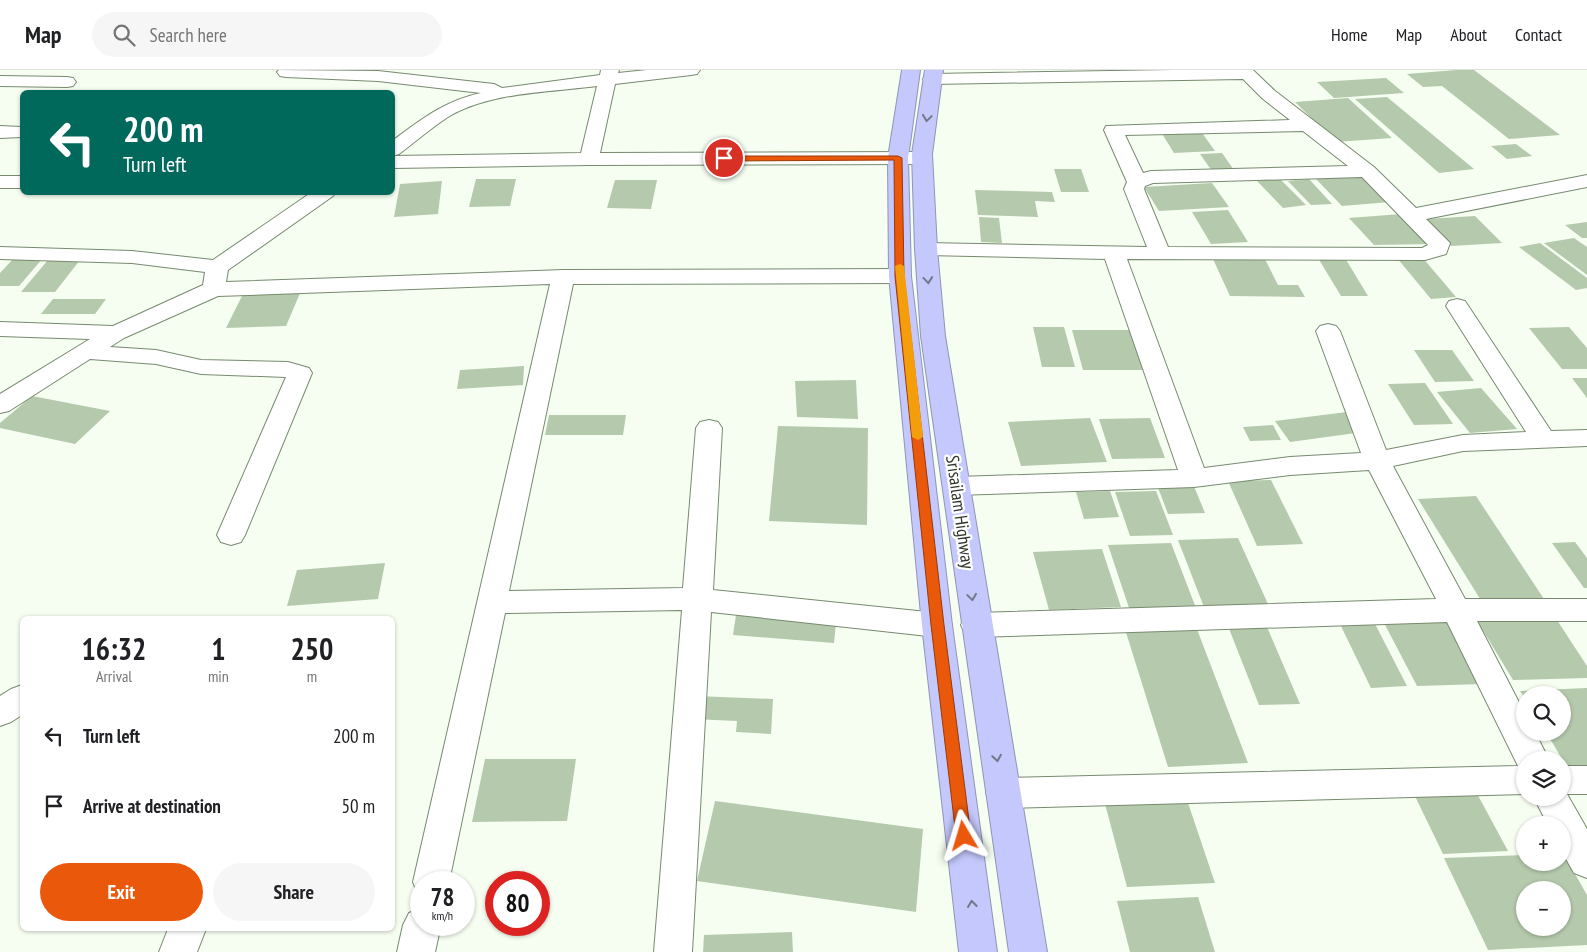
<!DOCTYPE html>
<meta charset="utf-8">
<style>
:root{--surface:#fff;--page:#f6f6f6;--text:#202124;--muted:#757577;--line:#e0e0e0;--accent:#ea580c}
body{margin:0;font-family:"PT Sans Narrow",sans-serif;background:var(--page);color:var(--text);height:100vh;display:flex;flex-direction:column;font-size:19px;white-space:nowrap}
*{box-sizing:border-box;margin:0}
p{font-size:16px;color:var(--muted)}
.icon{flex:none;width:28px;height:28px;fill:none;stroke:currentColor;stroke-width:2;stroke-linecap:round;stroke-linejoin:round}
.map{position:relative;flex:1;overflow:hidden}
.sheet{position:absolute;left:20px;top:546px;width:375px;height:315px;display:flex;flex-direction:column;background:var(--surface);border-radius:8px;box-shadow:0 1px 4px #0004}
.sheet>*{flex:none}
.top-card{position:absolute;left:20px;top:20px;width:375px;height:105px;border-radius:8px;box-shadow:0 1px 4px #0004;background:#00695c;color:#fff;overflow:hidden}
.controls{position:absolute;left:1516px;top:616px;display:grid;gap:10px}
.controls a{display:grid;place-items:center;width:55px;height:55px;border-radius:50%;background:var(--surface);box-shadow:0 1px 4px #0004;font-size:25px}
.speed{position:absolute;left:410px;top:801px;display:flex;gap:10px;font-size:25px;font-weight:700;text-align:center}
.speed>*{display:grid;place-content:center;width:65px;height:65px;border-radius:50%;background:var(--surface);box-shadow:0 1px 4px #0004;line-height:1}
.speed small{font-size:12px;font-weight:400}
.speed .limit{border:8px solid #d22;background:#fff;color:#111}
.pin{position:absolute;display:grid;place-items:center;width:42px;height:42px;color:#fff;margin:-21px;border:2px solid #fff;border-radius:50%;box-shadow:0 1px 5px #0007}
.me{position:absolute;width:55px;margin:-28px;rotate:353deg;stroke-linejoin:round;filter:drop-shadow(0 0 4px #0008)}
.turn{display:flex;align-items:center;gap:18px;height:105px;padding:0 20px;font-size:22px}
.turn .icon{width:65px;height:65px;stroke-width:2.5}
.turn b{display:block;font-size:35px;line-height:42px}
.eta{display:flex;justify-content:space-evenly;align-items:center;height:85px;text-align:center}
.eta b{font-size:30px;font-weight:800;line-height:35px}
.button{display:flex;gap:10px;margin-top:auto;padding:10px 20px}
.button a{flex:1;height:58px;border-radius:30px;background:var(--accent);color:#fff;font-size:20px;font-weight:800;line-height:58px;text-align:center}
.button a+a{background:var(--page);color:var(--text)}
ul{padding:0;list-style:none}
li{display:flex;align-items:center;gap:15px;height:70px;padding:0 20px}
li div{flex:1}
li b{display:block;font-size:19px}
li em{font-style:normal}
header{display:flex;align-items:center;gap:30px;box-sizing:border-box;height:70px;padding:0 25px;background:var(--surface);border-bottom:1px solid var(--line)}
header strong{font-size:24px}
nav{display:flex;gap:28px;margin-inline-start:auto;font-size:18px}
.search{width:350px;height:45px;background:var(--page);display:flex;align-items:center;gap:12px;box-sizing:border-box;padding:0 18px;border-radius:28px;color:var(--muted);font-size:19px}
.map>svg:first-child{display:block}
.building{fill:#b5c9ac;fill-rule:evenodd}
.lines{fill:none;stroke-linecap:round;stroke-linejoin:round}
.minor-casing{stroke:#778a6f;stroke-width:2}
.highway-casing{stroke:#9095b3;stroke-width:2}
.minor{fill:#fff;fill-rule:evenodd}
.highway{fill:#c4c8fc;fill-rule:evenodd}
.oneway{stroke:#727889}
.route{fill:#ea580c;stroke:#983908}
.slow{fill:#f59e0b}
.labels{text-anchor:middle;stroke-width:4.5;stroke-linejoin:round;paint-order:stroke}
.street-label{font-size:18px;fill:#2e362b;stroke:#fff}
</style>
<header>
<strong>Map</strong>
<div class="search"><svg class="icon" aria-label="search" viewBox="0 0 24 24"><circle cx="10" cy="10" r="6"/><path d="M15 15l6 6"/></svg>Search here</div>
<nav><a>Home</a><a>Map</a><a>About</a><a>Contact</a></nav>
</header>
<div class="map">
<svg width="1587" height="882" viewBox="0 0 1587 882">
<rect width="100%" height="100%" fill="#f6fef2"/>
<g class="building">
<path d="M1456,0h18l86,65 -51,4 -67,-53 -19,1 -16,-13z"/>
<path d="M1386,8l18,15 -70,5 -17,-16z"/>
<path d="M1387,27l87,72 -35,4 -84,-74z"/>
<path d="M1348,28l44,40 -56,4 -41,-40z"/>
<path d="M1200,60l15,21 -41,2 -13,-21z"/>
<path d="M1516,74l16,12 -25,3 -16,-13z"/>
<path d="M1222,83l14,20 -22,1 -14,-20z"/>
<path d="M1054,99h27l8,23h-28z"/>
<path d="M1363,104l27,28 -48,4 -27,-28z"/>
<path d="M1279,108l27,27 -23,3 -26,-27z"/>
<path d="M476,109h40l-6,27 -41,1z"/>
<path d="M1309,109l23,25 -21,1 -23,-24z"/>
<path d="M615,110h42l-6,29 -44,-1z"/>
<path d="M442,111l-4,33 -44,3 6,-33z"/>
<path d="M1212,113l17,24 -70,4 -15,-24z"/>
<path d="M975,120l77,2 3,10 -20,-1 3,16 -60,-2z"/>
<path d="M1228,140l20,32 -37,2 -19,-32z"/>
<path d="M1401,144l30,30 -57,1 -25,-27z"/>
<path d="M1475,146l27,27 -51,3 -25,-27z"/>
<path d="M979,147l20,1 3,25 -21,-1z"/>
<path d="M1587,152v16h-5l-17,-13z"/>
<path d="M1574,168l13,9v28l-43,-32z"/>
<path d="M1540,173l47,35v10l-11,2 -57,-43z"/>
<path d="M1422,187l34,40 -25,2 -34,-41z"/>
<path d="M14,188h29l-24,28h-19v-13z"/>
<path d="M1318,188h27l23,38h-27z"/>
<path d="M1213,189h52l13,26h20l7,12 -75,-1z"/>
<path d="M48,190h32l-25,32h-34z"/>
<path d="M301,221l-15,35 -60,2 18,-36z"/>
<path d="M53,229h53l-11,15h-54z"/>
<path d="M1033,257h31l11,40h-33z"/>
<path d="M1569,257l18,21v21h-25l-33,-41z"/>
<path d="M1072,260h65l14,40h-68z"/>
<path d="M1414,280h38l22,31 -39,1z"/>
<path d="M524,296l-1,19 -66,4 3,-19z"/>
<path d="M1572,308h15v20z"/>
<path d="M856,310l2,39 -61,-2 -2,-36z"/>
<path d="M1425,313l28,41 -39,1 -26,-41z"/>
<path d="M1481,318l36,41 -47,4 -33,-41z"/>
<path d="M32,326l78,15 -35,33 -75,-16v-5z"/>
<path d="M1347,342l16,20 -73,10 -15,-21z"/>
<path d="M549,345h77l-3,20h-78z"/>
<path d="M1090,348l17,44 -86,4 -13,-44z"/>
<path d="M1150,348l15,40 -53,1 -13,-40z"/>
<path d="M1273,355l8,15 -31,1 -7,-14z"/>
<path d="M778,356l90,2 -1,97 -98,-4z"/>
<path d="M1271,410l32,64 -46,2 -29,-65z"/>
<path d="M1193,414l12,29 -37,1 -11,-29z"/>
<path d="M1110,421l9,26 -35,2 -8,-27z"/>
<path d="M1156,421l17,44 -43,1 -15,-44z"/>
<path d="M1476,426l68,103 -62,3 -64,-103z"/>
<path d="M1238,468l30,66 -64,3 -26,-67z"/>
<path d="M1575,472l12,16v30h-3l-32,-45z"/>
<path d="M1171,473l25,65 -66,3 -22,-66z"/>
<path d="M1102,479l19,58 -72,3 -16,-58z"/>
<path d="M385,493l-7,36 -91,7 10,-36z"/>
<path d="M736,545l100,8 -2,20 -101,-8z"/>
<path d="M1444,546l39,68 -66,2 -35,-67z"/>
<path d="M1555,547l32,49v12l-74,2 -37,-61z"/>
<path d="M1264,550l36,84 -41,1 -33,-84z"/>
<path d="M1373,550l34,66 -36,2 -32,-66z"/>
<path d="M1195,554l53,139 -80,4 -44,-141z"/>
<path d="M1587,618v80l-19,1 -22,-37h16v-37h-37v3l-5,-7z"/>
<path d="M696,626l77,3 -2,35 -35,-2 1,-11 -44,-2z"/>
<path d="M485,689h91l-9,62 -95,1z"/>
<path d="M1474,718l34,63 -65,3 -31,-64z"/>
<path d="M1186,727l29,86 -88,4 -23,-87z"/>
<path d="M715,731l208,28 -7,83 -219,-31z"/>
<path d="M1562,781l25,44v50l-99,5 -44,-92 81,-3v7h37zM1525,820h37v38h-37z"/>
<path d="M1198,827l17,55h-85l-13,-51z"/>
<path d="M792,862l1,20h-90l1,-17z"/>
</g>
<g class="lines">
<g class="minor-casing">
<g id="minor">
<path d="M279,0l99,1 116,13 8,4 98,-13 1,-5h18l-1,3 29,-3h53l-3,4 -6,1 -76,9 -15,69 322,-1 7,2 3,4 -3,4 -7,2 -333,1 -197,3v-12l189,-3 16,-67c-46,6 -108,6 -149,31 -17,11 -33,25 -49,37l-7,2v-15c30,-22 52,-40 89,-48l-103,-12 -92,-4 -6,-1 -3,-4z"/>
<path d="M1173,0h80l22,21 99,76 42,41 171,-33v12l-161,32 24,24 -4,11 -21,6 -298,-1 77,209 86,-11 71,-4 -45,-122 4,-5 8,-2 8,2 4,5 46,119 77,-15 63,-3 -80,-126 3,-5 8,-2 8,2 86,130 36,-1v16l-124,5 -70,15 72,133h122v22h-110l48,93v18h10l14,28h-24v34l-522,14 -12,-5 -5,-10 5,-10 12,-5 515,-12 -71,-144 -471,15 -11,-4 -4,-8 4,-8 11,-4 460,-14 -67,-129 -79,5 -96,12 -237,8 -10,-3 -3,-6 3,-6 10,-3 221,-7 -73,-211 -179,-4 -8,-1 -3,-5 3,-5 8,-1 221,4 -23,-58 3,-7 -23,-52 2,-4 184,-6 -27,-21 -20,-20 -311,5 -6,-1 -3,-4 3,-4 6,-1zM1303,61l45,35 -197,5 -8,2 -18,-38zM1362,107l66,68 -6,3 -254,-1 -24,-58 1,-3 8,-3z"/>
<path d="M0,6l67,1 6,1 3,4 -3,4 -6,1 -67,-1z"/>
<path d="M0,56l22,1v10l-22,1z"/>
<rect x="0" y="106" width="22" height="12"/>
<path d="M312,122h24l-3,4 -105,74 -2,12 337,-12 337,-1 8,2 3,5 -3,5 -8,2 -327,1 -64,307 174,-3 13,-160 4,-6 9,-2 9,2 4,6 -9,162 224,23 11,4 4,8 -4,8 -11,4 -226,-25 -19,340h-38l28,-342 -177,3 -56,269h-28v13l-3,-1 -5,-12 137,-598 -332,12 -94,42 -14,9 46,3 45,10 87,2 21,6 3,5 -67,162 -4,7 -10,3 -10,-3 -4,-7 69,-158 -85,-3 -45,-10 -66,-5 -81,52 -9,2v-19l90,-55 -90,-3v-14l113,4 90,-41 2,-13 -73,-9 -132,-4v-12l132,4 81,9z"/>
<path d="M22,615v30l-11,7 -11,4v-30l11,-7z"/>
<path d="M1562,696h25v28h-20l20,35v49l-13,-5 -12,-21v-27h-14l-14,-27h28z"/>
<path d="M421,838v17h20l-6,27h-38l6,-27 6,-12z"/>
<path d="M168,859h38l-9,23h-38z"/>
</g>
</g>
<g class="highway-casing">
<g id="highway">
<path d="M902,0h18l-12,88 3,118 41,349 45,327h-38l-37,-327 -33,-349 -1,-118z"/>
<path d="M925,0h18l-11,84 5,95 8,87 102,616h-38l-88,-616 -6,-87 -3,-95z"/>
</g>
</g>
<use href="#minor" class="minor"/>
<use href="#highway" class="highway"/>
</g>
<defs><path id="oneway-chevron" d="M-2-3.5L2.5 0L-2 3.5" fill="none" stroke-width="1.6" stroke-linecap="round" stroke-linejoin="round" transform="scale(1.25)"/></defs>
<g class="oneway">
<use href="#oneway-chevron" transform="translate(927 48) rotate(98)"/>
<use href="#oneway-chevron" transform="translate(928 210) rotate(85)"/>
<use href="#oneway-chevron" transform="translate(972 527) rotate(82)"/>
<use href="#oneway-chevron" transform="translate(997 688) rotate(81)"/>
<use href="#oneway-chevron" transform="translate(972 834) rotate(-97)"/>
</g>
<path class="route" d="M898,86l4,2 2,118 40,349 27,211 -2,5 -5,2 -6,-2 -2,-5 -25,-211 -36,-349 -1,-116 -170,1 -4,-3 4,-2z"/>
<path class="slow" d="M900,194l4,2 19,171 -5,3 -6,-3 -17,-171z"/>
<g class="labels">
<g class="street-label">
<text transform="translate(960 442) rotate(82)" y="6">Srisailam Highway</text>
</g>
</g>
</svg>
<div class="controls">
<a><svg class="icon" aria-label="search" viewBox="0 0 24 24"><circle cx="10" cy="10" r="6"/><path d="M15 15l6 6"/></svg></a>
<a><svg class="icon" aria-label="layers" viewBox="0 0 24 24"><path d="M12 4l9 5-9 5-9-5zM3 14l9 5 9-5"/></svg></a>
<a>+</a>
<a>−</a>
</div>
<div class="speed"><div>78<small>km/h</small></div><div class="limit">80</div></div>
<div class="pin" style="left:724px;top:88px;background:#d93025"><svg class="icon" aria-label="arrive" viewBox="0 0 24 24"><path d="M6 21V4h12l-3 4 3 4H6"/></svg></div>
<svg class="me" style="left:964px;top:766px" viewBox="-20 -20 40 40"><path d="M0-17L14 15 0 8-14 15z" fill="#ea580c" stroke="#fff" stroke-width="4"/></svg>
<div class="top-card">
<div class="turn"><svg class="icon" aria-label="left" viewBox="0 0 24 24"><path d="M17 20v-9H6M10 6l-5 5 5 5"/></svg><div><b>200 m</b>Turn left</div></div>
</div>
<section class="sheet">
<div class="eta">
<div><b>16:32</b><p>Arrival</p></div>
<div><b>1</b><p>min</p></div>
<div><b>250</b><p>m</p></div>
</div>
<ul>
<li><svg class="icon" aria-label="left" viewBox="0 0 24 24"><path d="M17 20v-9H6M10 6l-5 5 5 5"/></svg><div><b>Turn left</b></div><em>200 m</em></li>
<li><svg class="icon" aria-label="arrive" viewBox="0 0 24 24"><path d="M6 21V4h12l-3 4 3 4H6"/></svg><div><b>Arrive at destination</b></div><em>50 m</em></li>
</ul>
<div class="button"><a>Exit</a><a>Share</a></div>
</section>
</div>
